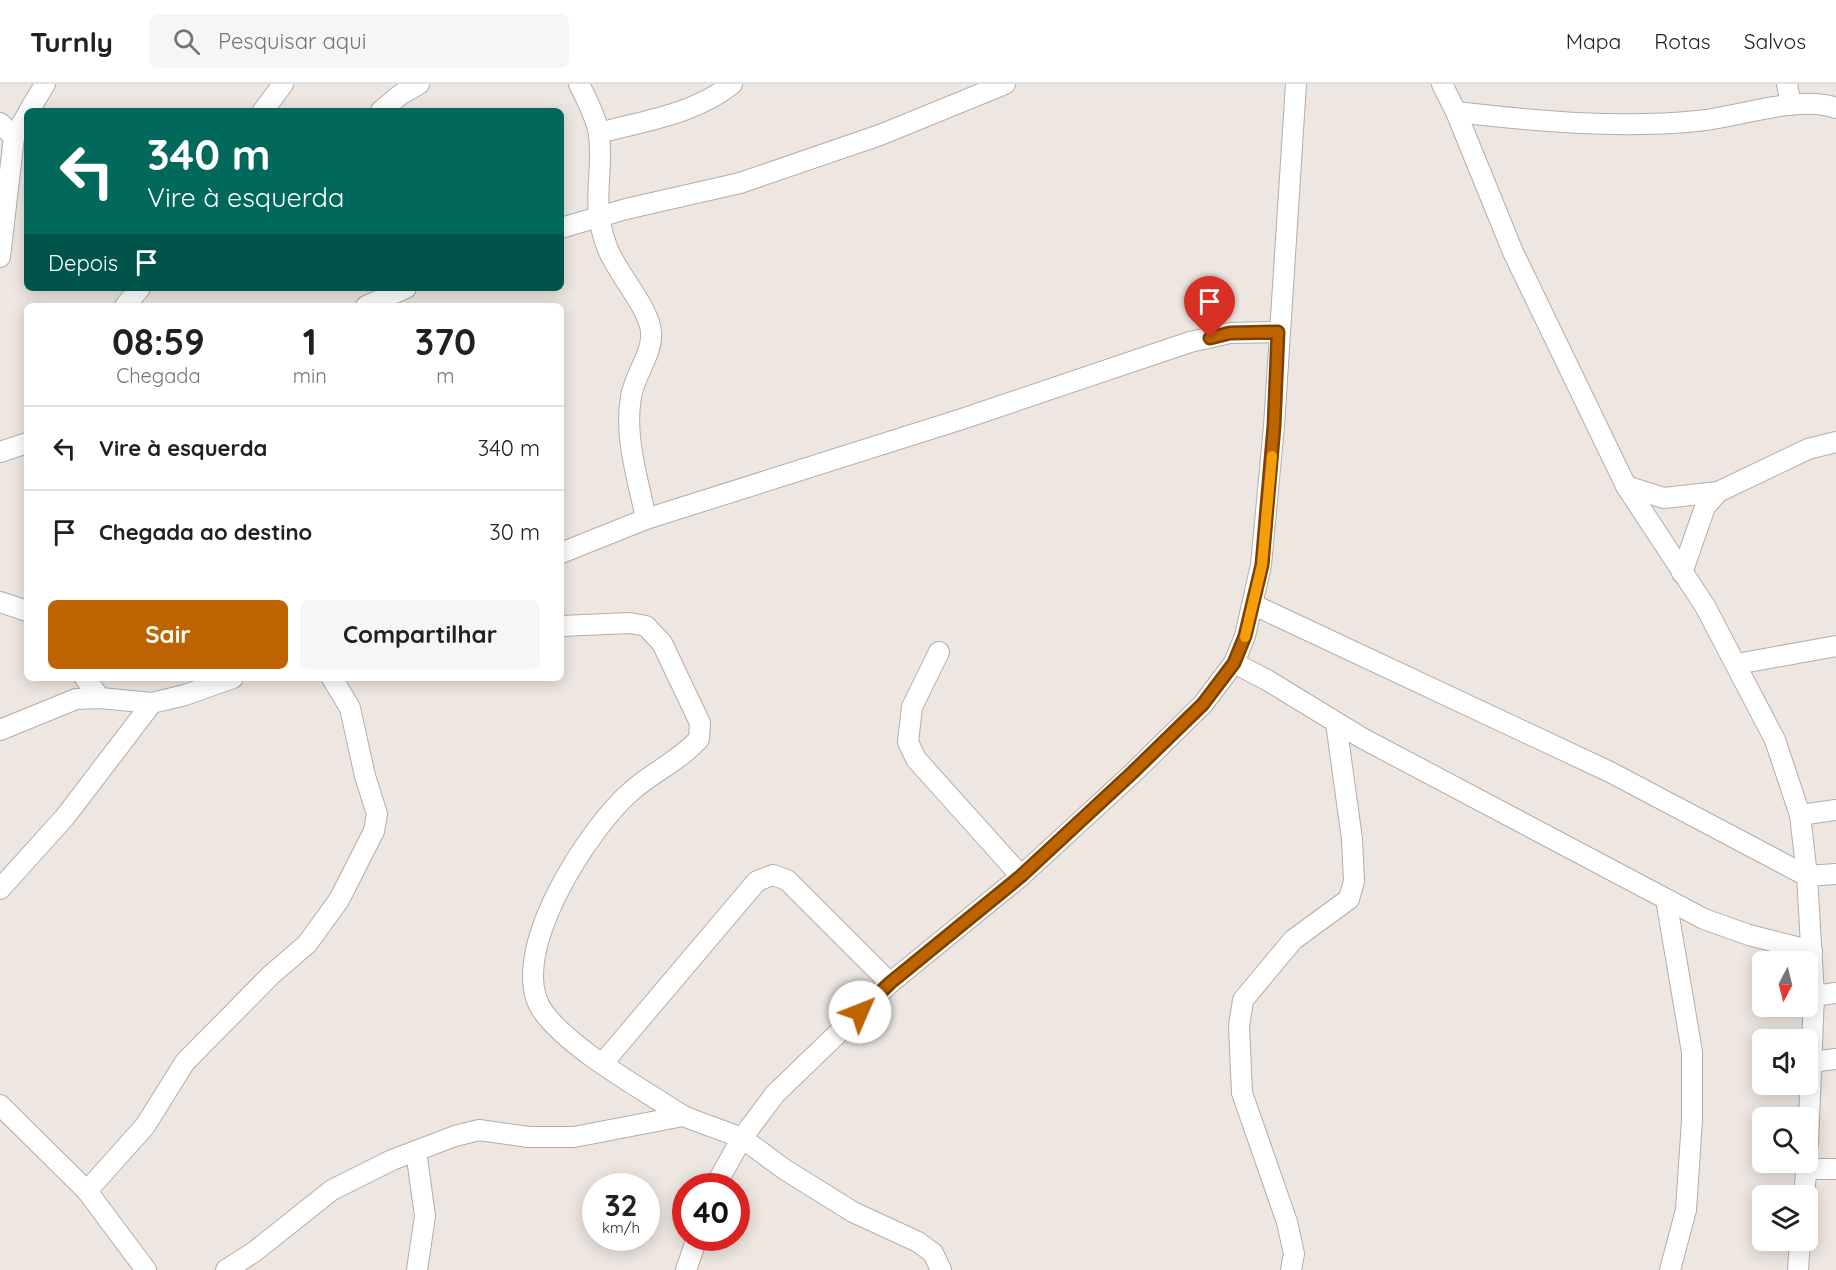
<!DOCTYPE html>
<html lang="pt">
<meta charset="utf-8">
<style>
:root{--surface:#fff;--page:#f6f6f6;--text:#202124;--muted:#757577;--line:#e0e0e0;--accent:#bd6400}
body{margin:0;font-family:Quicksand,sans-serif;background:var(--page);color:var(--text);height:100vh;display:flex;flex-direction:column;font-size:22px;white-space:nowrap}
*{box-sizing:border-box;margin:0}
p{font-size:20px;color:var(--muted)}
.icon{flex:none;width:33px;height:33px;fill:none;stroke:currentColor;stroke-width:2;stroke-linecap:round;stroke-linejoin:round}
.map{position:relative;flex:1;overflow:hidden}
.side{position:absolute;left:24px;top:219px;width:540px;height:378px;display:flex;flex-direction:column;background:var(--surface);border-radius:9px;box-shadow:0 3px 15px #0003}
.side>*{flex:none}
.hud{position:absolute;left:24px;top:24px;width:540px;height:183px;border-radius:9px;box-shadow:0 3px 15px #0003;background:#00695c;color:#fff;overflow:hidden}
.needle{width:39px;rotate:187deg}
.fabs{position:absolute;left:1752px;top:867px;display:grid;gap:12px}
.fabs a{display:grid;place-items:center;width:66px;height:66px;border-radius:9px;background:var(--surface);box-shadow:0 3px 15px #0003;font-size:30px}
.speed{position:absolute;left:582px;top:1089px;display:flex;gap:12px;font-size:30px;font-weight:700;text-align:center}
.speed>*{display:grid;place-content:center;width:78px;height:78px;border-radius:50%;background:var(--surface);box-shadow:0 3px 15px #0003;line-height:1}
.speed small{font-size:15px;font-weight:400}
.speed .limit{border:9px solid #d22;background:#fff;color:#111}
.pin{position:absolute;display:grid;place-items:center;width:51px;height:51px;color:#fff;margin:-62px -26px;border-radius:50% 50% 50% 0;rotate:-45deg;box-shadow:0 0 6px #0007}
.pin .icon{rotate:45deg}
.me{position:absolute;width:66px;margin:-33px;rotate:46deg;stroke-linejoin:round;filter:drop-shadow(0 0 4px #0008)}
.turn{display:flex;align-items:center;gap:21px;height:126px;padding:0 24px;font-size:27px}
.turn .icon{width:78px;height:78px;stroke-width:2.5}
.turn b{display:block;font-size:42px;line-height:51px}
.then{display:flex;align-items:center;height:57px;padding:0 24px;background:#0003;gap:12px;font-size:22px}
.eta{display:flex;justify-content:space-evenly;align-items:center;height:102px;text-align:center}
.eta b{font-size:36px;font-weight:800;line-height:42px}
.primary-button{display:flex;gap:12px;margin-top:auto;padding:12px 24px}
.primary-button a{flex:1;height:69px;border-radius:9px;background:var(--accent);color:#fff;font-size:24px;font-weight:800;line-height:69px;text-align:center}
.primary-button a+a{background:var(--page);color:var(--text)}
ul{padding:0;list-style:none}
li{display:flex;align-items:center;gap:18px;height:84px;padding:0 24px;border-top:2px solid var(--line)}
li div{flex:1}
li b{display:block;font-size:22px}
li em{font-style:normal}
header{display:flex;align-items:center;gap:36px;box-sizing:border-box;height:84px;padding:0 30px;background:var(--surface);border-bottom:2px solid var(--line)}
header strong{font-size:28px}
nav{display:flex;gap:33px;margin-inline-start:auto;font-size:21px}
.search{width:420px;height:54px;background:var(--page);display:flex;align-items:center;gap:15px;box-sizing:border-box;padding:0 21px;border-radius:9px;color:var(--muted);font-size:22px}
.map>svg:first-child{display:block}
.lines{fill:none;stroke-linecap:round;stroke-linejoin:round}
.minor-casing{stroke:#b4ada9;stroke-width:22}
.minor{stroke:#fff;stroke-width:20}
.route-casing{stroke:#7b4100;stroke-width:15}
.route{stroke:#bd6400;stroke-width:10}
.slow{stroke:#f59e0b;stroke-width:10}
</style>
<header>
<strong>Turnly</strong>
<div class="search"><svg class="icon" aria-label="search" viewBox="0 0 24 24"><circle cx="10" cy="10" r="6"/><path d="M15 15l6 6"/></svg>Pesquisar aqui</div>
<nav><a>Mapa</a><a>Rotas</a><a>Salvos</a></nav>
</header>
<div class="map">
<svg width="1836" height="1186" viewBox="0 0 1836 1186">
<rect width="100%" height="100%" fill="#ede6e1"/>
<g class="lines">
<g class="minor-casing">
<g id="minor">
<path d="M579,0c7,14 18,35 20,51 5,42 -9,67 8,112 9,25 43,62 44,85 2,22 -17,43 -20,65 -7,40 7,82 15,122"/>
<path d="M1442,0l14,28 57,140 113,234 79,120 70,134 25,75 7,61 7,120 -6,147"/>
<path d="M1787,0l4,21"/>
<path d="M29,27l16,-27"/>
<path d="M263,27l20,-27"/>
<path d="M381,27l19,-16 19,-11"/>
<path d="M1456,28c79,9 161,17 241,9 38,-3 103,-27 139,-13"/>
<path d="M0,39l14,14"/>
<path d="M599,49c45,-12 96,-19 133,-49"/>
<path d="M561,144l65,-19 114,-26 140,-48 125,-51"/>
<path d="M0,173l14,-120 13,-22"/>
<path d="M125,222l15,-18"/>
<path d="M366,222l40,-18"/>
<path d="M0,368l27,-9"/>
<path d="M1626,402l38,12 54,-6 90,-43 28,-7"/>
<path d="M561,469l85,-34 316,-100 228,-77 40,-9 48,-1"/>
<path d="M1682,489l23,-66 13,-15"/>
<path d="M0,518l27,9"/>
<path d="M1254,521l356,167 197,104 29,-2"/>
<path d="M561,542l69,-3 16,3 16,17 38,80 -1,16c-19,21 -44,32 -65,50 -43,35 -132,169 -90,224 30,39 97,75 139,103"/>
<path d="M939,568l-27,55 -4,35 8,17 105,117"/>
<path d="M1234,579l33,17 95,58 342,181 45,16 63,16"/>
<path d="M1737,580l99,-18"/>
<path d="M85,594l15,20"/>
<path d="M0,646l76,-31 24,-1 52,5 33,-8 48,-17"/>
<path d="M1800,731l36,-5"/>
<path d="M0,805l65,-72 87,-114"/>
<path d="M1666,815l26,153v68l-6,90 -16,60"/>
<path d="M1814,912l22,-3"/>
<path d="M1811,978l25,-3"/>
<path d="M603,979l154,-182 16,-6 14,5 103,103"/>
<path d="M0,1021l87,86 59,79"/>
<path d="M416,1067l9,65 -8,54"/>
<path d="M1806,1085h30"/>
<path d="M715,1102l27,-48 33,-44 115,-111 131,-107 112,-103 70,-69 31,-41 11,-27 16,-71 13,-139 22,-342"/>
<path d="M87,1107l58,-65 40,-64 87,-88 35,-30 32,-44 35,-69 3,-17 -12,-38 -15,-68 -18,-30"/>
<path d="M1804,1112l3,-34"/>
<path d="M226,1186l28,-18 78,-62 60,-30 63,-24 24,-6 50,7h45l109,-21 59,22 42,31 69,43 65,30 15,11 8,17"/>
<path d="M686,1186l11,-32"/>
<path d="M1291,1186l3,-16 -7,-32 -45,-129 -3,-67 4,-26 50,-60 56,-41 5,-18 -2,-42 -16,-116"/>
<path d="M1798,1186l2,-30"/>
</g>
</g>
<use href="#minor" class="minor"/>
</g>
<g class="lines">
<g class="route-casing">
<path id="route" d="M860,928l30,-29 131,-107 111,-103 71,-69 31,-41 11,-27 17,-71 12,-139 4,-94 -48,1 -20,5"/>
</g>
<use href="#route" class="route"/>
<path class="slow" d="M1245,553l17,-72 10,-109"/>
</g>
</svg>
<div class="fabs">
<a><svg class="needle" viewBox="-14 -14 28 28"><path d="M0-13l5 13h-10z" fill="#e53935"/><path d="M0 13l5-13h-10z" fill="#757577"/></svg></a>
<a><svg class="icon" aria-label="sound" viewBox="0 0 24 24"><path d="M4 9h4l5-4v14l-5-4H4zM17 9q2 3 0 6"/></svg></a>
<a><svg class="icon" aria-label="search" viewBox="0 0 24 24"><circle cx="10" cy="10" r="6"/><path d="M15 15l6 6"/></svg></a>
<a><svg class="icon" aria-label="layers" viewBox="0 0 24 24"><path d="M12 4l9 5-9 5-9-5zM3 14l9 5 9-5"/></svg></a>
</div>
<div class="speed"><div>32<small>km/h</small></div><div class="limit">40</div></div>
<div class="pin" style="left:1210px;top:254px;background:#d93025"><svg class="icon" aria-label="arrive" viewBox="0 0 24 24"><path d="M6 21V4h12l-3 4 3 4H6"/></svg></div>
<svg class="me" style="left:860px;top:928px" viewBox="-20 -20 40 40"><circle r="19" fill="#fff"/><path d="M0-13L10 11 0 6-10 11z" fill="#bd6400"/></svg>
<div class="hud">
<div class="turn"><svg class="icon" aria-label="left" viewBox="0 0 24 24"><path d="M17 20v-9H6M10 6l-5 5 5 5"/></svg><div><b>340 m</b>Vire à esquerda</div></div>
<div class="then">Depois<svg class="icon" aria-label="arrive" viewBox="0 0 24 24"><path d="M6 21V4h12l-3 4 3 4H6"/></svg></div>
</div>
<section class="side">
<div class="eta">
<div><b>08:59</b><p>Chegada</p></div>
<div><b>1</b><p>min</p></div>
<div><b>370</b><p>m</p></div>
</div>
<ul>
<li><svg class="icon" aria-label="left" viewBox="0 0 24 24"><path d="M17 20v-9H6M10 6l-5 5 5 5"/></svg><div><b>Vire à esquerda</b></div><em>340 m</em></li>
<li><svg class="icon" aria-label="arrive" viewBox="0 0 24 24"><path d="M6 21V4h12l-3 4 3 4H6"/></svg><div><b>Chegada ao destino</b></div><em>30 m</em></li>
</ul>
<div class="primary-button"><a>Sair</a><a>Compartilhar</a></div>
</section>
</div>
